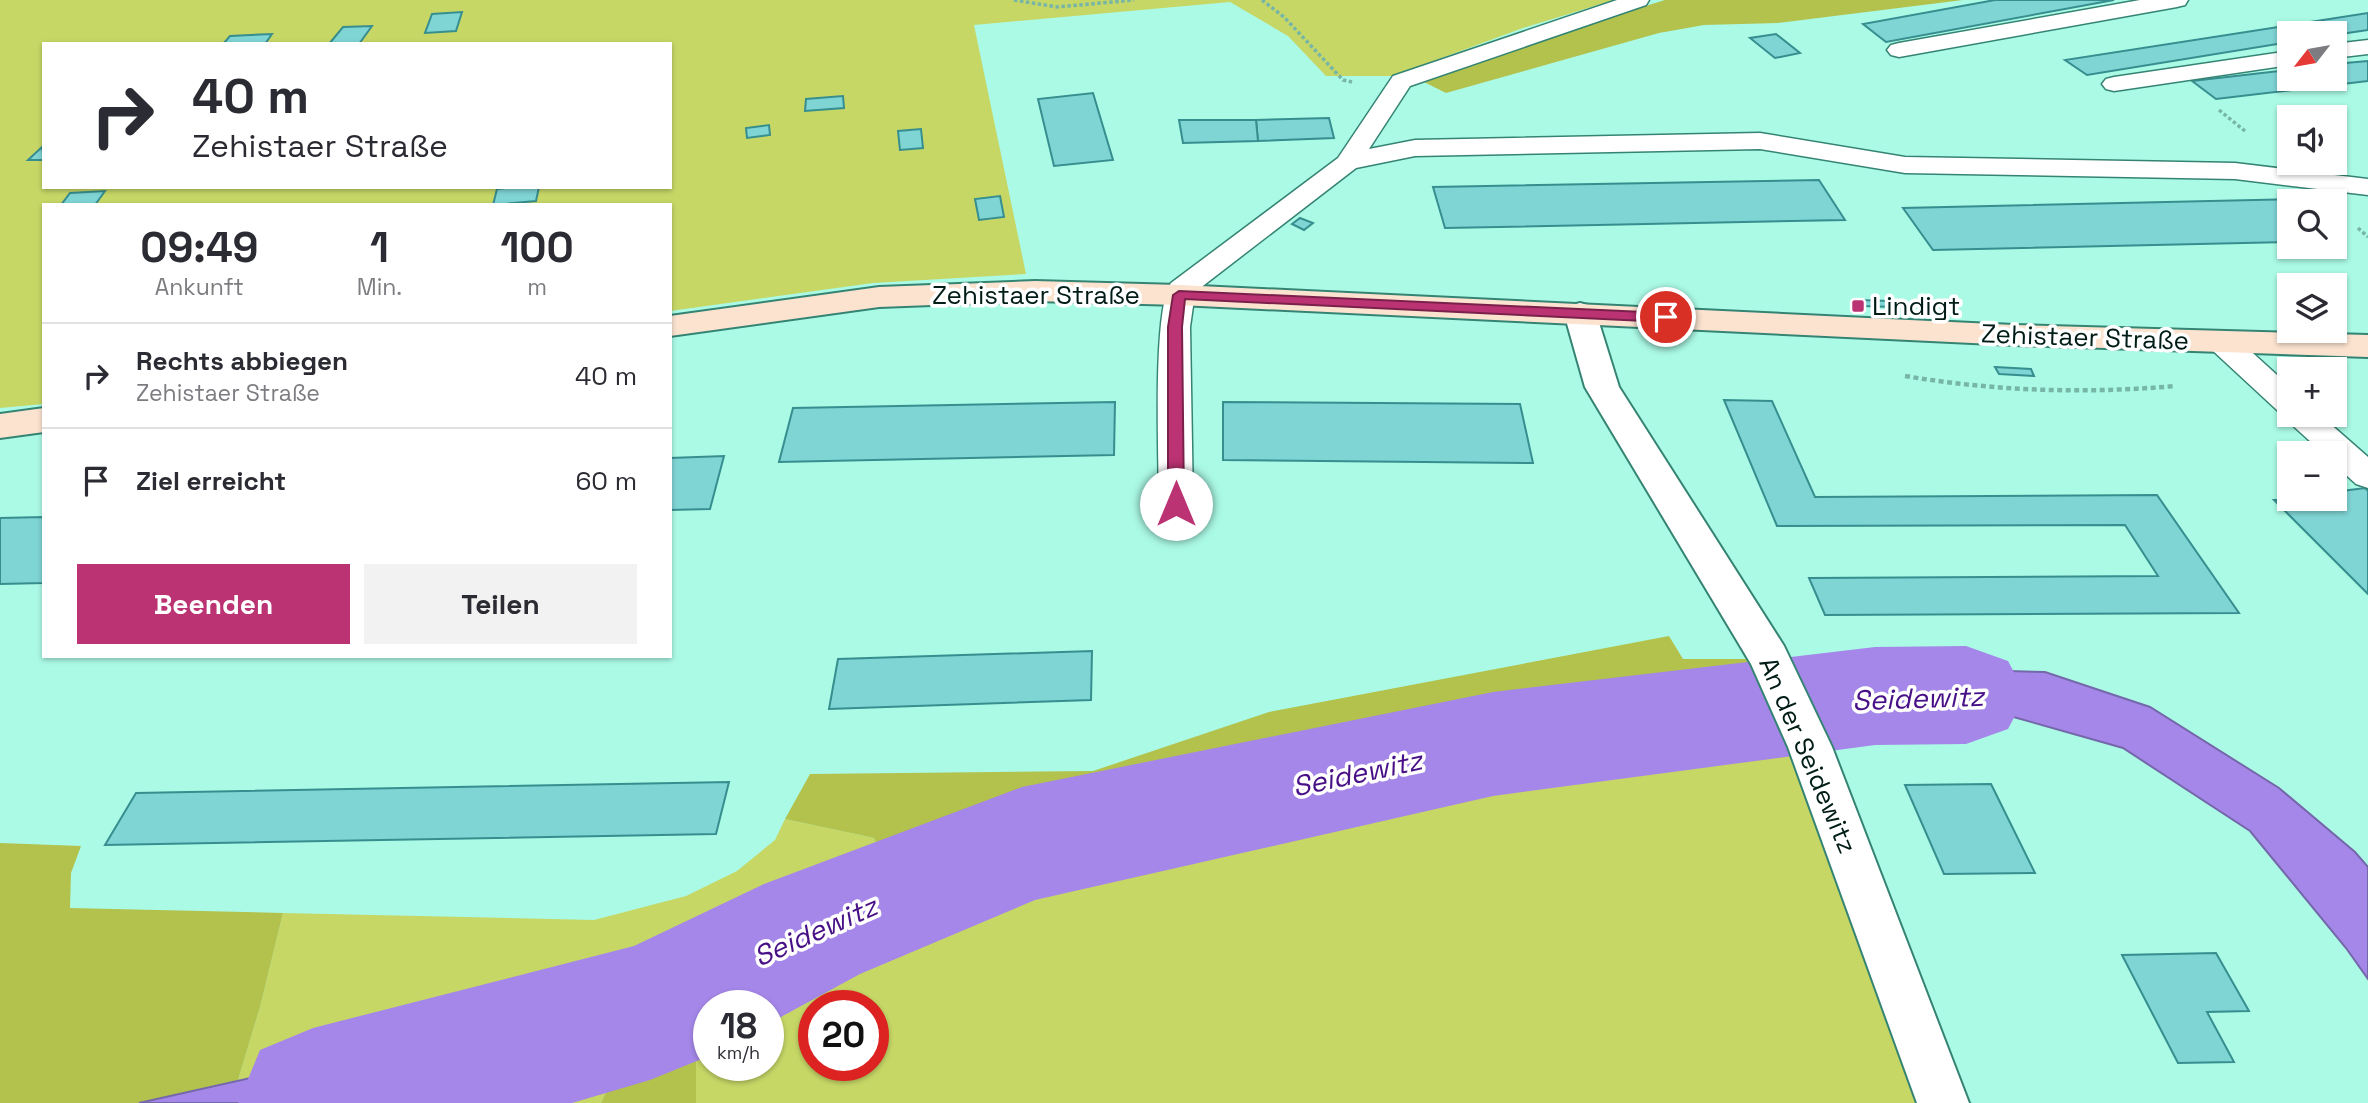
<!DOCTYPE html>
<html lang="de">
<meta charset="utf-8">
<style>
:root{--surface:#fff;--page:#f2f2f3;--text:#2b2b33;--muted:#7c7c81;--line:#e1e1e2;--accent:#bb3373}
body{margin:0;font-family:"Space Grotesk",sans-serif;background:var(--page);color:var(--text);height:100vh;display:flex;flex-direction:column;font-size:26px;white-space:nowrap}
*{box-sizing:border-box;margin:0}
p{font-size:23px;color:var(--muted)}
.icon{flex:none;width:38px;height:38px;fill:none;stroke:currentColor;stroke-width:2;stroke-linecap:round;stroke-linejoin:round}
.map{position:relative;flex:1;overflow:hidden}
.details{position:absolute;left:42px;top:203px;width:630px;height:455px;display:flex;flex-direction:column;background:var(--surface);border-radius:0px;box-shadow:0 2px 5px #0004}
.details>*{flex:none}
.top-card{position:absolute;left:42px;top:42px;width:630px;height:147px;border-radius:0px;box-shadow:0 2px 5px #0004;background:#fff;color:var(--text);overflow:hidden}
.needle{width:46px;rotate:239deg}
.buttons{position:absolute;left:2277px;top:21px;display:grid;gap:14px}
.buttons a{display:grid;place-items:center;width:70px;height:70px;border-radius:0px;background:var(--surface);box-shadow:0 2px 5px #0004;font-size:35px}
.speed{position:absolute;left:693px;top:990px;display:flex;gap:14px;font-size:35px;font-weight:700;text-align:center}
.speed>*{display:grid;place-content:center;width:91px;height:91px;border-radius:50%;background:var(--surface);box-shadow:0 2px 5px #0004;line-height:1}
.speed small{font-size:18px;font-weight:400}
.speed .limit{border:10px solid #d22;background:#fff;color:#111}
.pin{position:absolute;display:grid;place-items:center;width:60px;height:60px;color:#fff;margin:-30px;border:4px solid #fff;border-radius:50%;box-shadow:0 2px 7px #0007}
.me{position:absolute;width:77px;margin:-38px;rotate:0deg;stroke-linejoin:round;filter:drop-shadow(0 0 5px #0008)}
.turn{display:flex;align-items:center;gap:24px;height:147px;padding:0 35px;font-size:32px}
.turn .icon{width:91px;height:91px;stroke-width:2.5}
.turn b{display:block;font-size:49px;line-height:60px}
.eta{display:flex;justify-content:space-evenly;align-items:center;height:119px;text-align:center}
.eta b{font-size:42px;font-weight:700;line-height:49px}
.button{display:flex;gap:14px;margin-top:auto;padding:14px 35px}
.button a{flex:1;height:80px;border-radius:0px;background:var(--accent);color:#fff;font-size:28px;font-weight:700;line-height:80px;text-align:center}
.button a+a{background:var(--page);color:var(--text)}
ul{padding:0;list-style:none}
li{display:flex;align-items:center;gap:21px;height:105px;padding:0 35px;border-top:2px solid var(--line)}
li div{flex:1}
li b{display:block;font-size:26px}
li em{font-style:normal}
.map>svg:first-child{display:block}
.green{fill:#c6d766;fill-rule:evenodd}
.forest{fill:#b2c24d}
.water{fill:#a587e9;stroke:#7467aa;stroke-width:2}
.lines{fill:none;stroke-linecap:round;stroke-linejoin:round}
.river{fill:#a587e9;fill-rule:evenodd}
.building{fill:#7fd4d4;stroke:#378e8f;stroke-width:2}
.service-casing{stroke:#358473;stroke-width:3}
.minor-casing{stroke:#358473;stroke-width:4}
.secondary-casing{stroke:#358473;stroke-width:4}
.path-far1{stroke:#77b6a7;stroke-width:3.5;stroke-dasharray:3.5 2.5;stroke-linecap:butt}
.path{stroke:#77b6a7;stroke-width:4.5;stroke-dasharray:5 3.5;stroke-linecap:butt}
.service{fill:#fff;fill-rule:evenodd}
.minor{fill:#fff;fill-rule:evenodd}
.secondary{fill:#fce3d0;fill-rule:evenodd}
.route{fill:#bb3373;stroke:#7a214b;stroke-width:2}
.poi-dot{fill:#bb3373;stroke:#fff;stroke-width:2.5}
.labels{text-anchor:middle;stroke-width:7;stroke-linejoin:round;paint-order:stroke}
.street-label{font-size:26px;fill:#001c16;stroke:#fff}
.poi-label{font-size:26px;fill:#001c16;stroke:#fff;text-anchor:start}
.water-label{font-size:28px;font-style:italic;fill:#471086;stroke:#fff}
</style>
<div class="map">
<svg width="2368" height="1103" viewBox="0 0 2368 1103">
<rect width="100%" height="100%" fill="#abfae6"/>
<g class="green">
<path d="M0,0h1614l-91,28 -130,48h-67l-38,-40 -58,-34 -256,23 52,249 -153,9 -203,28v-106h-626v199l-44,4zM44,44h626v143h-626z"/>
<path d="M1769,709l19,40 133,354h-1225l-1,-58 -81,30 -13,28h-288l337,-92 162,-82 210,-84 471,-101zM709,1006h59v60h-59zM814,1006h59v60h-59z"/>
<path d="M785,819l89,19 15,35 -59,21 -191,86 -235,69 -166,31 22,-73 23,-94 311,7 92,-24 51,-25 38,-31z"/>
</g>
<g class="forest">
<path d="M1665,0h298l-185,23 -74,2 -45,8 -213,60 -22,-11 192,-67z"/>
<path d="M1669,636l14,23h63l8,18 -262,41 -255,44 -181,51 -167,60 -15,-35 -89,-19 25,-45 283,-3 176,-59z"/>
<path d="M0,843l81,3 -10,27 -1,35 213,5 -23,94 -22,73 -99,23h-139z"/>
<path d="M696,1045v58h-95l13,-28z"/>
</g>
<g class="water">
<path d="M1862,667l183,5 105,35 129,81 76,64 13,15v112l-22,-31 -96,-117 -127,-83 -113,-32 -174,29 -36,-73z"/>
<path d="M1754,677l15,32 -276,35 -471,101 -210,84 -162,82 -337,92h-174l134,-30 131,-24 235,-69 191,-86 226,-81 181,-51 255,-44z"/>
</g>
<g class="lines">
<path class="river" d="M1966,646l42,15 18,34 -18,34 -42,15 -91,1 -382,51 -458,104 -175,74 -92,50v-18h-59v50l-59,24 -78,23h-334l22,-53 53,-22 321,-82 130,-62 258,-97 471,-95 382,-45z"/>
</g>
<g class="building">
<path d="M1995,0h119l-228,42 -23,-18z"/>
<path d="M462,12l-6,19 -31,2 7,-19z"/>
<path d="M2368,13v17l-34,5 -45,-2v9l-202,33 -22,-15z"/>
<path d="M372,26l-13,18h-30l14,-17z"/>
<path d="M272,34l-7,10h-42l7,-8z"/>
<path d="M1776,34l24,19 -25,5 -25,-20z"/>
<path d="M2368,61v20l-152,18 -24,-18 97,-11v9h45v-15z"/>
<path d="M1093,93l20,67 -59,6 -16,-67z"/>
<path d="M843,96l1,12 -39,3 1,-12z"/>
<path d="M1329,118l5,20 -76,3 -2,-21z"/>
<path d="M1179,120h77l2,21 -75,2z"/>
<path d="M769,125l1,10 -23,3 -1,-10z"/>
<path d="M921,129l2,19 -23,2 -2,-19z"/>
<path d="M42,147l2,13h-16z"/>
<path d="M1819,180l26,40 -400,8 -12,-41z"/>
<path d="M514,187h25l-3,14 -43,4 4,-16z"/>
<path d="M105,191l-10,14h-34l9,-12z"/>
<path d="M1000,196l4,21 -25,3 -4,-21z"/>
<path d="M2294,199l2,2h-7v41l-356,8 -30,-42z"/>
<path d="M1300,218l13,5 -9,7 -12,-6z"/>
<path d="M1858,300l33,1 3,6 -34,-1z"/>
<path d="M1995,367l36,2 3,7 -35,-2z"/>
<path d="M1724,400l48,1 43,96 342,-2 82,118 -414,2 -16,-37 349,-2 -33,-51 -348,1z"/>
<path d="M1115,402l-1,53 -335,7 14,-54z"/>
<path d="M1223,402l297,2 13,59 -310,-3z"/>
<path d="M724,456l-14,53 -40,1v-52z"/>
<path d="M2365,488l3,3v103l-94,-94 60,-1v-7z"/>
<path d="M44,517v66l-44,1v-66z"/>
<path d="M1092,651l-1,49 -262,9 9,-50z"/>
<path d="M729,782l-13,52 -611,11 31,-52z"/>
<path d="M1991,784l44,89 -91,1 -39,-89z"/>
<path d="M2216,953l33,58 -42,1 27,50 -56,1 -56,-108z"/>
</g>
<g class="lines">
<g class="service-casing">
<g id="service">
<path d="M1617,0h32l-3,5 -236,81 -41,63 46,-9 345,-7 145,24 330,6 133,16v16l-133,-16 -330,-6 -145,-24 -345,7 -59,12 -161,124 -5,35 3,177 -5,9 -12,3 -12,-3 -5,-9c0,-41 -7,-194 12,-221l167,-125 55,-82z"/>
<path d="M2140,0h48l-3,5 -8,2 -278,50 -8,-2 -4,-5 4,-5 8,-2z"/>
<path d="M2368,40v14l-34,4v-14z"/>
<path d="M2289,51v14l-175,26 -8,-2 -4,-5 4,-5 8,-2z"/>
<path d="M2222,332l11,3 56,51v29h31l48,42v31l-12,-4 -22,-20v-11h-11l-33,-30 -4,-9 -8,-3 -67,-62 -4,-7 4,-7z"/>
</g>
</g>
<g class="minor-casing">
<path id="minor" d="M1580,303l11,3 5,7 23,74 165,259 48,101 137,356h-52l-129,-356 -37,-83 -166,-277 -21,-74 5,-7z"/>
</g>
<g class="secondary-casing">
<g id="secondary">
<path d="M1035,281l144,4 835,40 354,10v22l-354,-12 -835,-40 -144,-4 -156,6 -209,29v-20l209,-29z"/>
<path d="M44,408v24l-44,6v-24z"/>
</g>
</g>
<g class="path-far1">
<path d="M1014,0l43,7 77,-7"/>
<path d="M1262,0l22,17 59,63 9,2"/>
<path d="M2219,110l26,21"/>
<path d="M2358,228l10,9"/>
</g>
<path class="path" d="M1905,376c90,15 179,18 270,10"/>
<use href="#service" class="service"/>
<use href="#minor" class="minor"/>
<use href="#secondary" class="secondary"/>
</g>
<path class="route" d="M1179,291l487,22 6,4 -6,5 -481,-23 -3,28 2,177 -8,5 -8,-5v-177l5,-32z"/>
<rect class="poi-dot" x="1851" y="299" width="14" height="14" rx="3.5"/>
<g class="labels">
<g class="street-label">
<text x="1036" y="304">Zehistaer Straße</text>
<text transform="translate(2085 337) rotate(2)" y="9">Zehistaer Straße</text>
<text transform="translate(1808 755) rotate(67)" y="9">An der Seidewitz</text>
</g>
<g class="poi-label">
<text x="1872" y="315">Lindigt</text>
</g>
<g class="water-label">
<text transform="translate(1918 698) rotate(-2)" y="10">Seidewitz</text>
<text transform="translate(1357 773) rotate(-12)" y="10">Seidewitz</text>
<text transform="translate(815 931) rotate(-24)" y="10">Seidewitz</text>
</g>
</g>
</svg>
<div class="buttons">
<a><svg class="needle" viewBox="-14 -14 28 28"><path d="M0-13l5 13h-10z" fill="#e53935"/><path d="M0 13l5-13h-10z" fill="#7c7c81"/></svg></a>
<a><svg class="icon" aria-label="sound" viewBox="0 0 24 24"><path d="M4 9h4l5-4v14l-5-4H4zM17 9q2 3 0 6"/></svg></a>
<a><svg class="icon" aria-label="search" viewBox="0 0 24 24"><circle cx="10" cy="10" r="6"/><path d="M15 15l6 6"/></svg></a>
<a><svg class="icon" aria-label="layers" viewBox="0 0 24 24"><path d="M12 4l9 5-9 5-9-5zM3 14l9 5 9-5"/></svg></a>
<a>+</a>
<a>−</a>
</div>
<div class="speed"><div>18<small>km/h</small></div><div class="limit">20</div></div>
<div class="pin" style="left:1666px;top:317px;background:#d93025"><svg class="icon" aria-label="arrive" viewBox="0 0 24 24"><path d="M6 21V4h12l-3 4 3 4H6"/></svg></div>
<svg class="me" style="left:1176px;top:504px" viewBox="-20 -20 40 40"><circle r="19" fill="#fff"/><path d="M0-13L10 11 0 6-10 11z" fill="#bb3373"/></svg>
<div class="top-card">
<div class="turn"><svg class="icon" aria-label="right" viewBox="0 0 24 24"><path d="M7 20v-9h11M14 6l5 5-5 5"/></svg><div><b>40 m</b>Zehistaer Straße</div></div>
</div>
<section class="details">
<div class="eta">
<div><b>09:49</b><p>Ankunft</p></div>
<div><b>1</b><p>Min.</p></div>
<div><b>100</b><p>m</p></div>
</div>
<ul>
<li><svg class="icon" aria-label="right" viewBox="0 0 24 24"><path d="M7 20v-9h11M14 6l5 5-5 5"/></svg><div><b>Rechts abbiegen</b><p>Zehistaer Straße</p></div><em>40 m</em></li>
<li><svg class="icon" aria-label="arrive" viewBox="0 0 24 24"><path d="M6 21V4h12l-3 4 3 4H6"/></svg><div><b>Ziel erreicht</b></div><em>60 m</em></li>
</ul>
<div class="button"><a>Beenden</a><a>Teilen</a></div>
</section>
</div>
